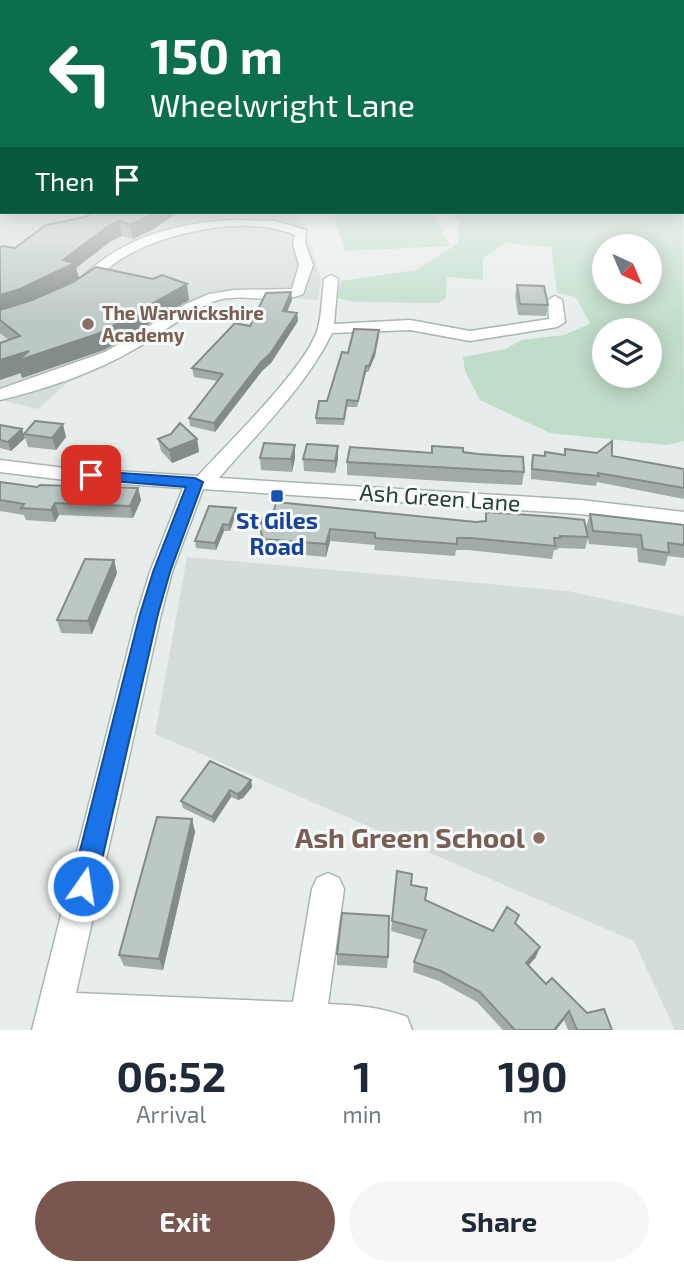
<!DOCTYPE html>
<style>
:root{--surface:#fff;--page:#f6f6f7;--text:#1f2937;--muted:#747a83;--accent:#79564e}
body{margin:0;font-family:"Exo 2",sans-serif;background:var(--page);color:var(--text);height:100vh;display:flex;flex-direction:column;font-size:26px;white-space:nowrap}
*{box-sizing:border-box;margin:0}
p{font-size:23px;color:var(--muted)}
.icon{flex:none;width:38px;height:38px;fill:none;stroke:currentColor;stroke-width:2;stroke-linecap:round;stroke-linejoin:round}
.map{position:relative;height:1030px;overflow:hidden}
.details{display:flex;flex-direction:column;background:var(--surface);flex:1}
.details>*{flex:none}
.banner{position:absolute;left:0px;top:0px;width:684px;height:214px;box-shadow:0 4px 18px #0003;background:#0b6e4f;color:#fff;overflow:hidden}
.needle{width:46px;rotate:136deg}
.controls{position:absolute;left:592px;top:234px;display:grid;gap:14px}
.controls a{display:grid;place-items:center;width:70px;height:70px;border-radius:50%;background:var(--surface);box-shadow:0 4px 18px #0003;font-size:35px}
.pin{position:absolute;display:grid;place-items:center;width:60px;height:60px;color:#fff;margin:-30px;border-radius:14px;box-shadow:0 4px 10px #0006}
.me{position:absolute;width:77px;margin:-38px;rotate:13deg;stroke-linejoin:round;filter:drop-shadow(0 0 5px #0008)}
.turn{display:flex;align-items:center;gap:24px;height:147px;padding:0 35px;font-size:32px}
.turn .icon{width:91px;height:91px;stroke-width:2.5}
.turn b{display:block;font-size:49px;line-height:60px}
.then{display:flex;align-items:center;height:66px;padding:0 35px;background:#0003;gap:14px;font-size:26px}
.eta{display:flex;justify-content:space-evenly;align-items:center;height:119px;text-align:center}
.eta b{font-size:42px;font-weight:700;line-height:49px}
.cta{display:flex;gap:14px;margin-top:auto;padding:14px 35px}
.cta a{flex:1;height:80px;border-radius:42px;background:var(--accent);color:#fff;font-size:28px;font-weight:700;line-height:80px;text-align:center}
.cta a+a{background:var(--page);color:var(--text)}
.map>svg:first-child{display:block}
.built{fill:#d4ddd9}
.green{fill:#c0ddc9;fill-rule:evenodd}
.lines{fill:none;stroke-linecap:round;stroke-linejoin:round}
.minor-casing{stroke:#a9b5b1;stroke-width:3}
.minor{fill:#fff;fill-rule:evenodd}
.wall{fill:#a1aca8}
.shaded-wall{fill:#838c88}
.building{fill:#bbc8c3;stroke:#838c88;stroke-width:2}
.route{fill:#1a73e8;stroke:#114b97;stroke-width:2}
.education-dot{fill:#8d6e63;stroke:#f6faf8;stroke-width:2.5}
.transit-dot{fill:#1a4fb4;stroke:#f6faf8;stroke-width:2.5}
.labels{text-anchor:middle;stroke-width:6;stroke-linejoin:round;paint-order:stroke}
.far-education-label{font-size:19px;font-weight:bold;fill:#785e54;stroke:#f6faf8;text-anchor:start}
.street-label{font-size:23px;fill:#263e38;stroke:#f6faf8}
.transit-label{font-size:23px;font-weight:bold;fill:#164399;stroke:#f6faf8}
.near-education-label{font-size:28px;font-weight:bold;fill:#785e54;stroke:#f6faf8;text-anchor:end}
</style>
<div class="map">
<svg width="684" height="1030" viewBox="0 0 684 1030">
<rect width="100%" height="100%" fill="#e6edea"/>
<g class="built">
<path d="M0,182l2,30h289l13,11 17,57 -3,20 -71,-4 -24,2 -30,13 -35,26 -91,46 -29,26 -38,-9z"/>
<path d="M187,557l381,34 116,25v414h-9l-41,-89 -479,-207z"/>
</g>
<g class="green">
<path d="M683,182l1,259 -17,4 -117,-12 -70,-33 -15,-29 -2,-14 43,-8 15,-9 43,-5 26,-11 -14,-27 -19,-4 -6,-46 -45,-4 -23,15v22l-36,-3 -1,21 -8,5 -84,-1 -17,-4 4,-17 75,-11 42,-27 1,-19 -8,-12h231zM604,247h45v45h-45zM604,331h45v45h-45z"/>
<path d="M333,212h98l19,34 -105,5z"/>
</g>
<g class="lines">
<g class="minor-casing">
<g id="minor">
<path d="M234,220l41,1 31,9 -1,13 8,22 -10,29c-27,12 -57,-2 -85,6 -30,10 -55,34 -83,49 -41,24 -89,40 -135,51v-11l105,-37 81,-48 23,-10 25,-4 58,-1 7,-24 -6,-22 2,-8c-48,-21 -131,-3 -174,24 -14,8 -24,22 -37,32l-5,1 -7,-4c43,-49 100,-65 162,-68z"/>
<path d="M331,275l7,4 -4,45 76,-4 60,11 79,-12 -1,-19 7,-4 7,4 3,22 -8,5 -87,14 -60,-11 -78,3c-27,55 -74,99 -113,145l361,22 104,12v14l-104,-12 -377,-25 -31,83 -11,42 -85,379 217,9 19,-113 5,-11 11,-5 11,5 5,11 -16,115c27,1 53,3 79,13l5,13h-380l105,-416 13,-42 33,-84 -118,-8 -65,-8v-12l65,8 133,8c29,-32 110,-110 120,-148 4,-15 4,-33 6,-49z"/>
</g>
</g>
<use href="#minor" class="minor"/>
</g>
<g class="wall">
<path d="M94,212l58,18 -19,9 -11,-3 -11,5 -35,27 3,10 110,22 -85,50 -82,28 -13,-38 -9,-7v-86l15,1 70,-31z"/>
<path d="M517,285l31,20 -2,11 -28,-1 -3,-19z"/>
<path d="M291,292l1,8 -5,12 10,1 1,8 -27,42 -9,8 -47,61 -25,-6 -1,-8 29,-37 -24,-4 -2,-9 58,-42z"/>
<path d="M379,336l-4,20 -7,16h-2l-9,35h-10l-3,18 -28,-1v-6l11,-17 21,-48z"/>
<path d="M0,425l22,4 3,9 -14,13 -11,-3z"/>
<path d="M24,434l42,3 -10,13 -28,-3z"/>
<path d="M158,439h39l2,13 -27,11 -11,-12z"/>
<path d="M295,445v13l-3,14 -31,-2 -1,-12z"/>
<path d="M565,449l47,7 72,13v30l-87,-17 -1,4 -65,-7v-15l2,-9 11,1 1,-4 19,3z"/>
<path d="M432,453l92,19 -2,13 -46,-2 -129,-8v-13z"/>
<path d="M303,459h35l-3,14 -31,-2z"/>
<path d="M0,482l37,5 101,1 3,12 -8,18 -74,-3 -4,7 -29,-2 -2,-5 -24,-4z"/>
<path d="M486,512l100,15 4,-13 94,11v33l-16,-2 -3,10 -27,-4 -1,-14 -48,-4 -1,-6 -3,11 -27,-1 -1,2h-3l-2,9 -84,-9h-12l-1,6 -81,-6 1,-5 -45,-4 -4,16 -62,-6 -3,-11 -1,-12 225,-7z"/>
<path d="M236,514l-6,17h-6l-8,19 -20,-2 -1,-7z"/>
<path d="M114,560l3,13 -25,61 -31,-1 -4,-13z"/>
<path d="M251,780l1,7 -9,11 -5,2 -7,-3 -17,26 -31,-15 -2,-7z"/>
<path d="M192,819l3,13 -32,138 -39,-4 -5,-11z"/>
<path d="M397,871l28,29 68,31 23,-7 20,33 -8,9 18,18 66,46h-44l-4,-10 -8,10h-53l-26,-28 -38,-21 -26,-9 1,-10 8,-22 -31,-9z"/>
<path d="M337,954l51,3 -1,11 -50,-3z"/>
</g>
<g class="shaded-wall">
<path d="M156,212h23l-27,18 -19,9 -2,-14z"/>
<path d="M119,221l3,15 -11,5 -35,27 3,10 -55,28 -24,6v-17l63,-35 45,-34z"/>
<path d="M187,284l2,16 -85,50 -82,28 -1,-5 -21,7v-20z"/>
<path d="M291,292l1,8 -9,20v-9z"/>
<path d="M297,313l1,8 -27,42 -9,8 -47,61 -1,-9z"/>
<path d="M379,330l-4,26 -7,16 1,-6z"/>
<path d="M366,366v6l-9,35 1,-6z"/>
<path d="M63,424l3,13 -10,13 -4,-12z"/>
<path d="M22,429l3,9 -14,13 -3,-9z"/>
<path d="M197,439l2,13 -27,11 -3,-13z"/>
<path d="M295,445v13l-3,14 -1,-13z"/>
<path d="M338,446v13l-3,14v-12z"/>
<path d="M138,488l3,12 -8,18 -3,-12z"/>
<path d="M55,503l4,12 -4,7 -4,-12z"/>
<path d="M236,508v6l-6,17 -1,-6z"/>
<path d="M223,524l1,7 -8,19 -1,-7z"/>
<path d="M330,529v12l-4,16v-13z"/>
<path d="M114,560l3,13 -25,61 -4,-13z"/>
<path d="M251,780l1,7 -9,11 -5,2 -1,-6z"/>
<path d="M230,790l1,7 -17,26 -2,-6z"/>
<path d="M192,819l3,13 -32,138 -4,-11z"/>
<path d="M540,947l-4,10 -14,16 4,-10z"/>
<path d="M569,1011l-5,9 -8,10h-2z"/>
</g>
<g class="building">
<path d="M94,212h62l-25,13 -12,-4 -11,5 -45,34 12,3 -55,26 -20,6v-48l2,-1 13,2 31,-23 39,-8z"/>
<path d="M96,267l57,12 9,-4 25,9 -87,49 -83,28 12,-10 -29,9v-17l20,-7 -20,-16v-10l32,-10 41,-18z"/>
<path d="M517,285l27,1 4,19 -28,-1z"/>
<path d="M291,292l-8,19 14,2 -27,41 -9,8 -47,61 -25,-5 34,-44 -31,-6 43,-45 15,3 16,-33z"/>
<path d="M354,329l25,1 -4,20 -6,16h-3l-8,35 -11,-1 -3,19 -28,-1 3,-17h8l15,-49 6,1z"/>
<path d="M35,421l28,3 -11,14 -28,-4z"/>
<path d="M180,423l17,16 -28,11 -11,-11 13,-5z"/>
<path d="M0,425l22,4 -14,13 -8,-2z"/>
<path d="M612,441v15l72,13v19l-86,-15 1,3 -67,-7 1,-14 12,1v-4l20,3v-6l32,4z"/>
<path d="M264,443l31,2 -4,14 -31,-1z"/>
<path d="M307,444l31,2 -3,15 -32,-2z"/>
<path d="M432,446l31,2v4l15,2 45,3 1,15 -177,-10 3,-15 82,6z"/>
<path d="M0,482l37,5 3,-2 98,3 -8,18 -75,-3 -4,7 -30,-2 3,-4 -24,-4z"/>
<path d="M276,502l200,20 10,-1v-9l70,5 28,3 4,17 -28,-1v2h-6l1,8 -85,-8h-13v6l-82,-6v-5l-45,-4 -4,15 -63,-5 -3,-11 2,-10 12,-8z"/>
<path d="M209,506l27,2 -7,17 -6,-1 -8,19 -20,-2z"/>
<path d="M590,514l94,11v20l-16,-2 1,10 -26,-4 -2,-14 -48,-4z"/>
<path d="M85,559l29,1 -26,61 -31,-1z"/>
<path d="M210,761l41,19 -9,11 -5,3 -7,-4 -18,27 -31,-16z"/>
<path d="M157,817l35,2 -33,140 -40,-4z"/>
<path d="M397,871l15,3 -1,11 16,3 -2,12 68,31 14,-24 12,8 -4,8 25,24 -14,16 20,21 6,-6 35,35 17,-4 8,21h-35l-8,-19 -15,19h-39l-35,-38 -39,-21 -27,-9 12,-32 -34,-9z"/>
<path d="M342,913l47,3 -1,41 -51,-3z"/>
</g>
<linearGradient id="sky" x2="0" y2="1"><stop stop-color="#85bade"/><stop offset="0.56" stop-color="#f4f7f6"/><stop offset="1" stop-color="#f4f7f6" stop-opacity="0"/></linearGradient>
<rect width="684" height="327" fill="url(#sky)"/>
<path class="route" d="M91,471l104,7 8,4 -33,90 -12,42 -62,272 -4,9 -9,3 -8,-3 -4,-9 69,-272 13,-42 33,-85 -100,-8 -3,-4z"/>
<g class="education-dot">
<circle cx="88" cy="324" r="7"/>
<circle cx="539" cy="838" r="7"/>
</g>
<rect class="transit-dot" x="270" y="489" width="14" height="14" rx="3.5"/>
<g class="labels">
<g class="far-education-label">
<text x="102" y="320">The Warwickshire<tspan x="102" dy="22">Academy</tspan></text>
</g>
<g class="street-label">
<text transform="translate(440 498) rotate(4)" y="8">Ash Green Lane</text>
</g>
<g class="transit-label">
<text x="277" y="529">St Giles<tspan x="277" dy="26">Road</tspan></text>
</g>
<g class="near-education-label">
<text x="525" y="848">Ash Green School</text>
</g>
</g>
</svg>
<div class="controls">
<a><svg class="needle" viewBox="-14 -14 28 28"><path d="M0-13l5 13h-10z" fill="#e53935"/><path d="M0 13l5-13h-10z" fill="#747a83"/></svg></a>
<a><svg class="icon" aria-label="layers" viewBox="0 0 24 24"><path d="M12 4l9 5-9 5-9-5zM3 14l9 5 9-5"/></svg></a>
</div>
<div class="pin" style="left:91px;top:475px;background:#d93025"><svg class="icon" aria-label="arrive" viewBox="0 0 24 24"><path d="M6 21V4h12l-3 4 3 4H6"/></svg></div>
<svg class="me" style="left:83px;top:886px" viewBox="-20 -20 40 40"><circle r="17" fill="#1a73e8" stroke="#fff" stroke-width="3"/><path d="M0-11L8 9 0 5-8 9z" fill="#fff"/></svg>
<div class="banner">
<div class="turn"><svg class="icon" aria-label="left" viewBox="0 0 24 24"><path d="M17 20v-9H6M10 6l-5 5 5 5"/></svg><div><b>150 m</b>Wheelwright Lane</div></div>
<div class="then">Then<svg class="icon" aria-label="arrive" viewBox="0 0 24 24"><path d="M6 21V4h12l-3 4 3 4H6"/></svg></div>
</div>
</div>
<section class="details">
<div class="eta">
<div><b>06:52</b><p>Arrival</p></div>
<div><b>1</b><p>min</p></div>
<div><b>190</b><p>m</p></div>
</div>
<div class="cta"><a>Exit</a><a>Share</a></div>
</section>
